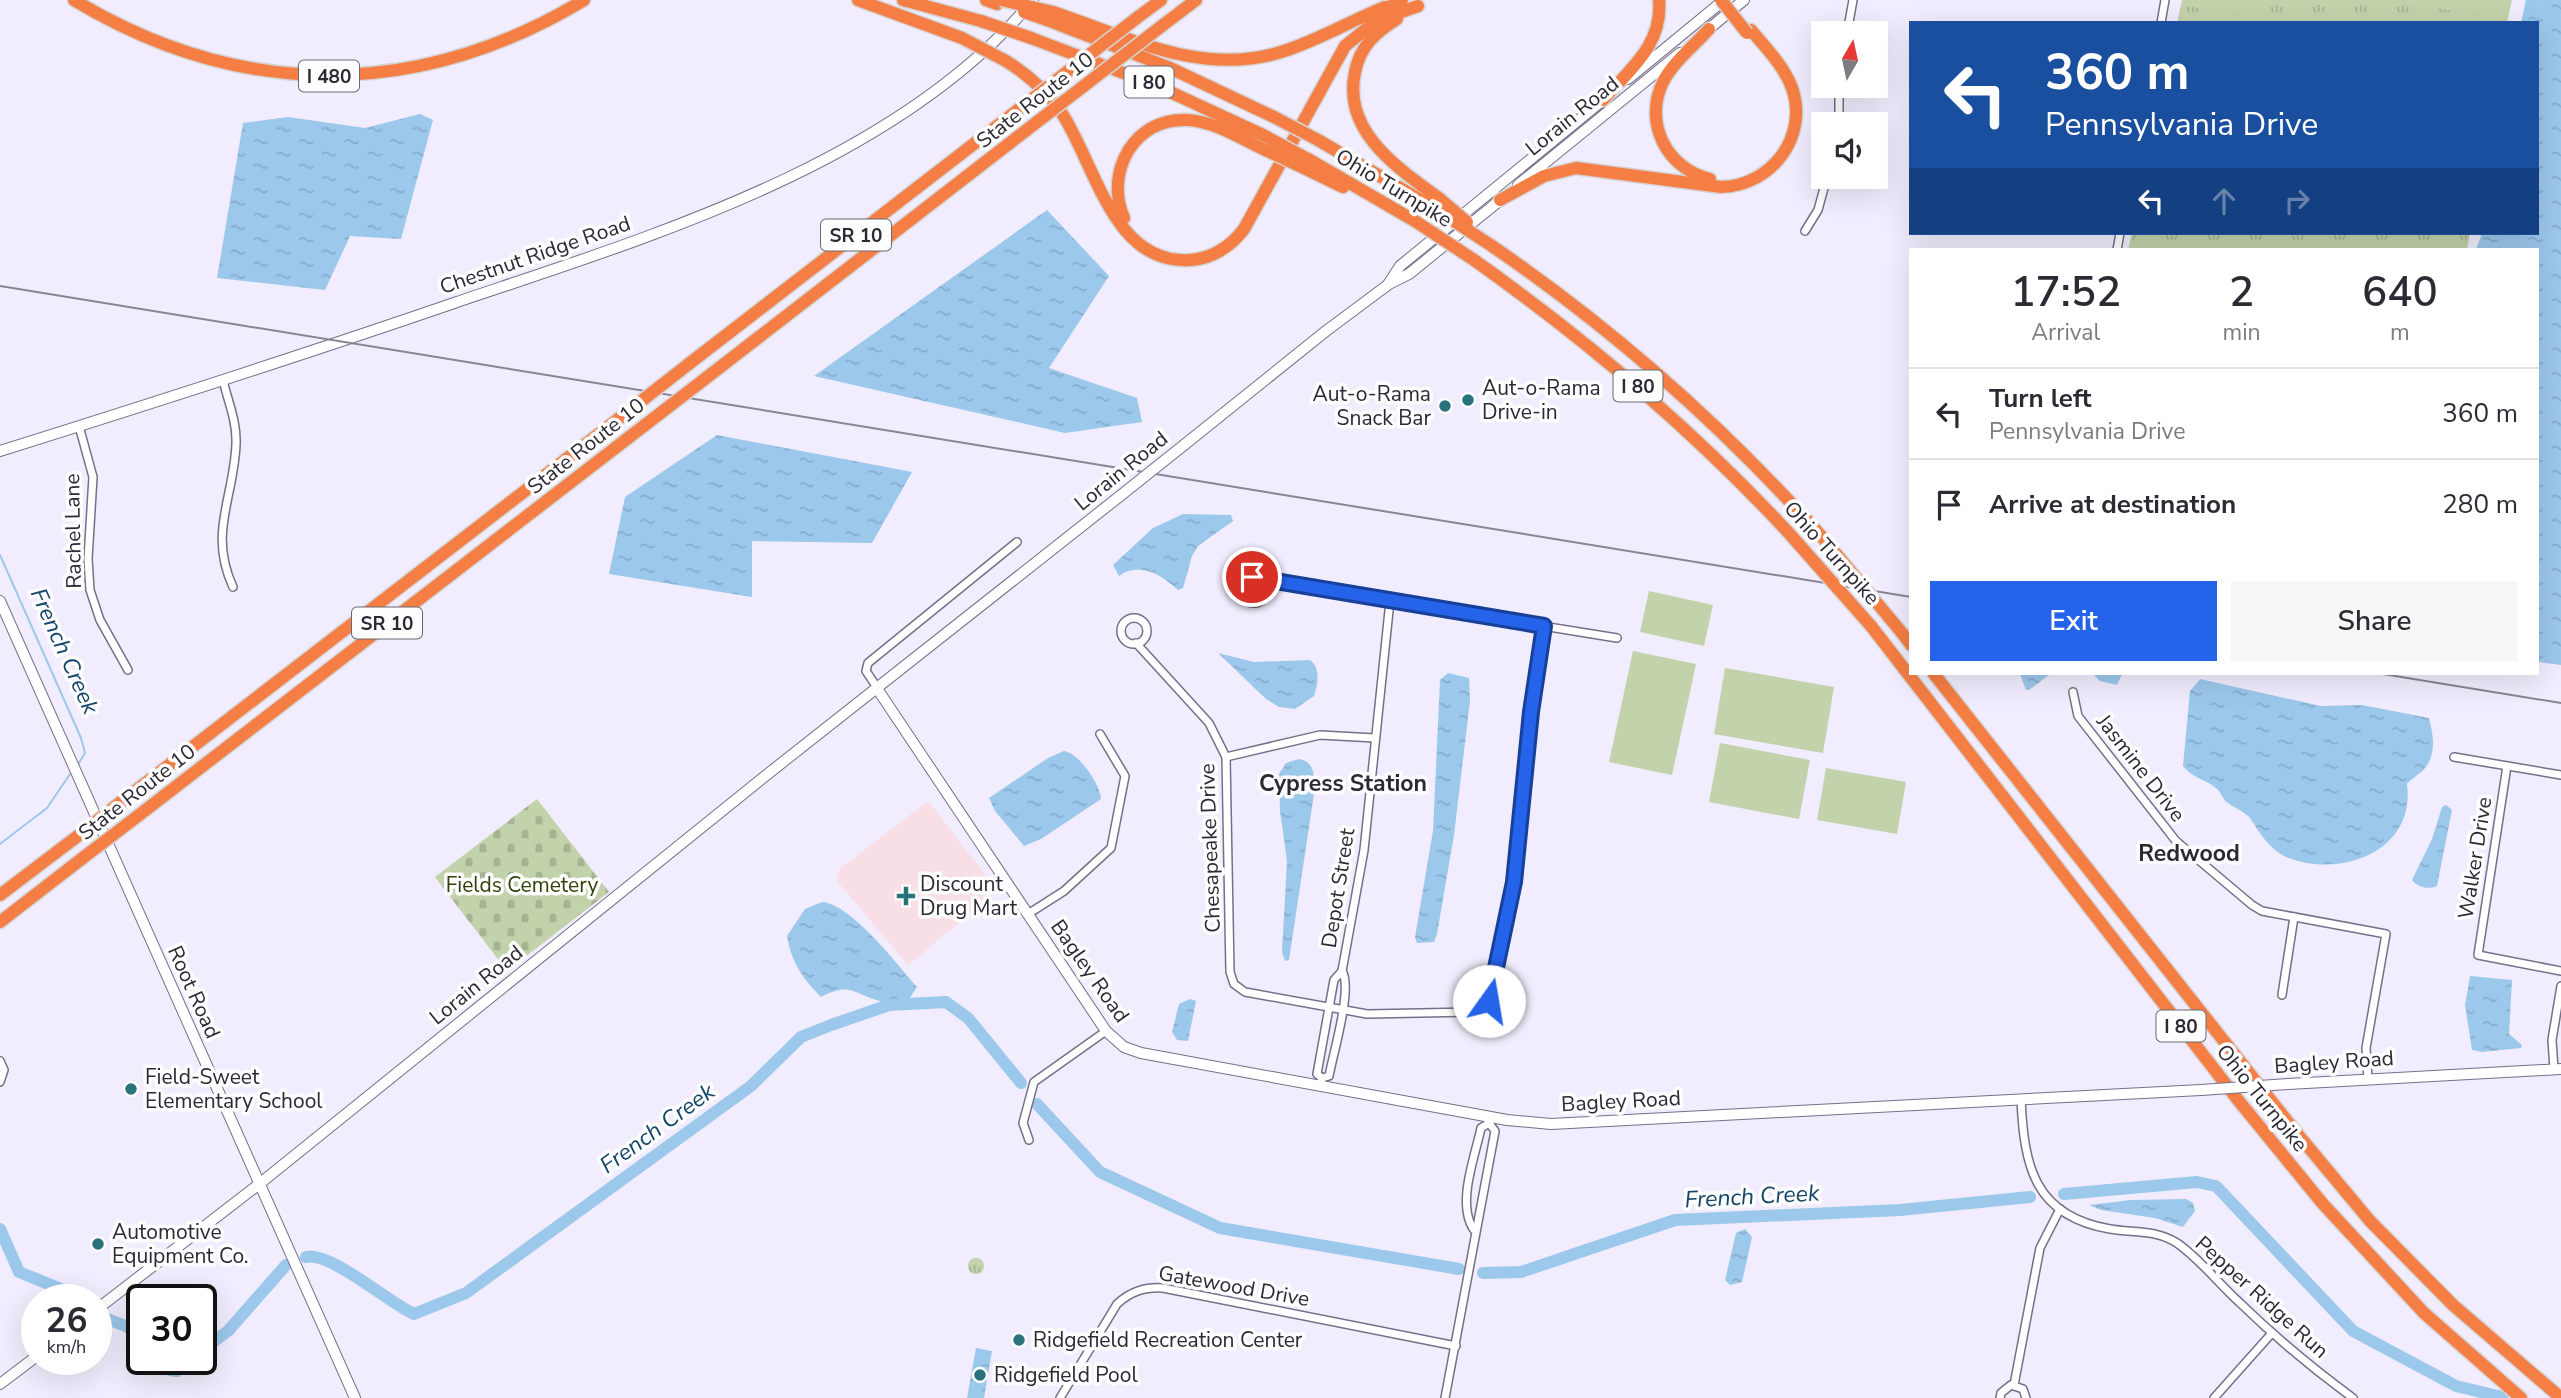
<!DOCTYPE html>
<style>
:root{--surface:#fff;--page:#f7f7f7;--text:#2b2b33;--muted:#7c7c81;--line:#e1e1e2;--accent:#2563eb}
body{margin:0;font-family:"Nunito Sans",sans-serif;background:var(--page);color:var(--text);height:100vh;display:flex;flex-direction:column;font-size:26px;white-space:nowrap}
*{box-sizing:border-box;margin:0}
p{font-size:23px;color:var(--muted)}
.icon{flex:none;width:38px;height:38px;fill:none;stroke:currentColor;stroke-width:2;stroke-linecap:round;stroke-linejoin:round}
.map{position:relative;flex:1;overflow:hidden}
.details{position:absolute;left:1909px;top:248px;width:630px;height:427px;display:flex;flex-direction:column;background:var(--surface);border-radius:0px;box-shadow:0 7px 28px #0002}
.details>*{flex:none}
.top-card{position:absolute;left:1909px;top:21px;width:630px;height:214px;border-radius:0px;box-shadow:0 7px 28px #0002;background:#1a4fa0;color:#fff;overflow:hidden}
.needle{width:46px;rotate:9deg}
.tools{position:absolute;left:1811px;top:21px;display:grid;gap:14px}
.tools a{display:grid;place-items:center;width:77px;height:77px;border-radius:0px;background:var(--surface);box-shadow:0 7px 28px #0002;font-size:35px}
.speed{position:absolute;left:21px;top:1284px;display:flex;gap:14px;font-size:35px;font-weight:700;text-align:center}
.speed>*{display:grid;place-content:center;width:91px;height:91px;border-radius:50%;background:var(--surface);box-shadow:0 7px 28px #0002;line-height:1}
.speed small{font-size:18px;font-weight:400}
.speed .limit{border:4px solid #111;border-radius:10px;background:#fff;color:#111}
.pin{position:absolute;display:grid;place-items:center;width:60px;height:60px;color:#fff;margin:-30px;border:4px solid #fff;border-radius:50%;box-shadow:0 2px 7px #0007}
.me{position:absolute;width:77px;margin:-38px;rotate:13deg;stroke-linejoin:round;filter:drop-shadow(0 0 5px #0008)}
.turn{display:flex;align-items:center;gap:24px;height:147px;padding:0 21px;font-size:32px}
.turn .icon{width:91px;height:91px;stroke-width:2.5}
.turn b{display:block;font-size:49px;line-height:60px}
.lanes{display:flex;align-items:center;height:66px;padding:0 21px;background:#0003;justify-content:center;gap:35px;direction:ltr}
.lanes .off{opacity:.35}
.eta{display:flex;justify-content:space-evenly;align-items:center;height:119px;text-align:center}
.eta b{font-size:42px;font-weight:600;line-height:49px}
.primary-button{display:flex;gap:14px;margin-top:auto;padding:14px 21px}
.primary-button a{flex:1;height:80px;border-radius:0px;background:var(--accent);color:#fff;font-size:28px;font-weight:600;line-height:80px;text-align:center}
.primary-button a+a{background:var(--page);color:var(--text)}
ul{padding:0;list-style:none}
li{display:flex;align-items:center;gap:21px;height:91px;padding:0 21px;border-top:2px solid var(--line)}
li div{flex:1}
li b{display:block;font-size:26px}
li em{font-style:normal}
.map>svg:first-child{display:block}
.commercial{fill:#f8dee5}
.cemetery{fill:url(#cemetery-stones)}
.park{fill:url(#park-tufts)}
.garden{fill:#c2d2aa}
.water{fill:url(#water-ripples)}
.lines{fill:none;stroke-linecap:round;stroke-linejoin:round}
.stream{stroke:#9cc8ec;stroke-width:2}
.river{stroke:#9cc8ec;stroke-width:12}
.street-casing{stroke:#756f88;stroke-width:10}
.secondary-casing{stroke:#756f88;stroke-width:12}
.highway-casing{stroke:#d5d4d6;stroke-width:15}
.street{stroke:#fff;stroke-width:7}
.secondary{stroke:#fff;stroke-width:10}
.highway{stroke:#f57e44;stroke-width:12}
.rail{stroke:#888593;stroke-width:2}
.secondary-bridge-casing{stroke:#756f88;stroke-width:12;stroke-linecap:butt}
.highway-bridge-casing{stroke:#d5d4d6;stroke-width:15;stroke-linecap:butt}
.secondary-bridge{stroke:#fff;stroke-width:10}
.highway-bridge{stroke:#f57e44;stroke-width:12}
.route-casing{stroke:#184099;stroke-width:18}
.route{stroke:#2563eb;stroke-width:12}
.poi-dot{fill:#2a727c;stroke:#fdfdfd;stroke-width:2.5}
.labels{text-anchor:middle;stroke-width:7;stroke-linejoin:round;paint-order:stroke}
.shield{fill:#fdfdfd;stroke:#6a6970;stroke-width:2}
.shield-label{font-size:19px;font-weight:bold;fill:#2b2933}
.street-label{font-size:21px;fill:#2b2933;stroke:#fdfdfd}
.poi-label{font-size:21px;fill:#2b2933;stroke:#fdfdfd;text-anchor:start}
.park-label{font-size:21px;fill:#304009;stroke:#fdfdfd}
.water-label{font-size:23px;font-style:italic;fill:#124568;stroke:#fdfdfd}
.neighbourhood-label{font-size:23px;font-weight:bold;fill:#2b2933;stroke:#fdfdfd}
</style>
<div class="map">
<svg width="2561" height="1398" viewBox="0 0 2561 1398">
<defs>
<pattern id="cemetery-stones" width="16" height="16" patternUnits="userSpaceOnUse" patternTransform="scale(1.75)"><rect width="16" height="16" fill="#c2d2aa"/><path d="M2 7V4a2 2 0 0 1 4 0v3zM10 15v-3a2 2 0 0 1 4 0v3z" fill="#a7b493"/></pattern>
<pattern id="park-tufts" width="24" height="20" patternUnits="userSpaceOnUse" patternTransform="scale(1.75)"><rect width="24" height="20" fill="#c2d2aa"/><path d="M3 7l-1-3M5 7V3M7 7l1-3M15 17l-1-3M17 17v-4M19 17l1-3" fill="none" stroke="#a7b493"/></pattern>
<pattern id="water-ripples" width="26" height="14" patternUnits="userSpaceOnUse" patternTransform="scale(1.75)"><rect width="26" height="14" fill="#9cc8ec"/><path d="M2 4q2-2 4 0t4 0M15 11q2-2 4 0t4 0" fill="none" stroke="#87accb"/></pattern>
</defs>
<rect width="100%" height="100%" fill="#f1edfe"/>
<path class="commercial" d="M928,801l67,86 -13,9 3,5 -77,64 -70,-83 -1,-7 4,-7z"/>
<path class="cemetery" d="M537,799l72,93 -102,79 -72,-94z"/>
<g class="park">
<path d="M2182,0h330l-5,23h-330z"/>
<path d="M2132,233h338l-3,17h-339z"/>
<circle cx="976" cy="1266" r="8"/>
</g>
<g class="garden">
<path d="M2184,0h76l-4,20 -73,-15z"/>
<path d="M2396,0h102l-4,19z"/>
<path d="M1649,591l64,14 -9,41 -64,-14z"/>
<path d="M1633,651l63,13 -24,111 -63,-13z"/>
<path d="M1725,668l109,19 -11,66 -109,-19z"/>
<path d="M1720,743l90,17 -11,59 -90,-17z"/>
<path d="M1826,768l80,14 -9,52 -80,-14z"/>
</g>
<g class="water">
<path d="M2526,0h35v665l-23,-3v-412h-62l6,-17h56v-210h-17z"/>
<path d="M420,114l13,6 -32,119 -51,-3 -25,54 -108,-12 26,-155 45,-6 77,11z"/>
<path d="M1047,210l62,66 -60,92 88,30 5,24 -77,11 -251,-57z"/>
<path d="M717,435l195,37 -40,71 -120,-2v56l-143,-23 16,-77z"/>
<path d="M1183,514l48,1 2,6 -35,25 -6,10 -9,32 -5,2c-17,-16 -39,-29 -59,-14l-6,-11 40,-37z"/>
<path d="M1218,653l36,9 56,-2c11,8 8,24 4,36l-19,13 -16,-2 -13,-8z"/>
<path d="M1448,673l21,5 1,23 -16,134 -17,99 -3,8 -17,1 -2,-6 18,-106 7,-151z"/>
<path d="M2020,674h30l-21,16h-3z"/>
<path d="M2093,674h29l-5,11 -17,-4z"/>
<path d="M2200,679l121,27 41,-1 67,13c4,16 8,35 -4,50 -5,6 -13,10 -18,16 9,68 -67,95 -121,73 -17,-8 -27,-25 -36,-39 -6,-7 -16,-10 -22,-15 -5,-3 -6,-9 -10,-13 -9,-10 -25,-11 -35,-24l7,-75z"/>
<path d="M1064,751c15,2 36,33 37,48l-60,40 -17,7 -29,-35 -6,-13 59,-40z"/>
<path d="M1299,759c15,3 15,14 16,28l-26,173 -4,1 -3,-9 5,-91 -7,-50 -1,-37 7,-11z"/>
<path d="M2446,805l6,5 -15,76c-8,4 -20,1 -25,-6l20,-41 10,-32z"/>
<path d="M822,902c29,2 75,62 95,85l-9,14c-7,0 -16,2 -23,1 -30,-5 -32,-22 -64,-5 -18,-18 -30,-35 -34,-61l18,-27z"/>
<path d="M2470,976l42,4 -3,54 13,11 -1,3 -39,4 -10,-2 -7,-45z"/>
<path d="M1190,999l6,2 -8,40 -11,-1 -5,-8 7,-28z"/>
<path d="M2186,1199l7,4 2,8 -12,16 -28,-9 -54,-8 -12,-5 42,-5z"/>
<path d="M1745,1229l7,8 -10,45 -12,3 -5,-5 11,-47z"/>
<path d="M976,1348l16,3 -8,47h-17z"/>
</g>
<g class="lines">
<g class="stream">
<path d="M0,555l81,183 4,15 -6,10"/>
<path d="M0,844l47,-36 23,-34"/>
</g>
<g class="river">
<path d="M1037,1104l63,68 120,56 239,41"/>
<path d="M2064,1194l133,-12 19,4 137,145 103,55 46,11"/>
<path d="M0,1229l19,43 69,28"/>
<path d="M306,1257c24,-6 83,46 108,57l52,-21 285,-207 50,-49 30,-12 58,-20 57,-3 22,16 53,65"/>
<path d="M1483,1273l38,-1 154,-52 225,-10 130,-13"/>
<path d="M105,1318l23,9 14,14"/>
<path d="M201,1351l27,-20 58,-66"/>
<path d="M159,1360l11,10 7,1 15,-11"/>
</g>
<g class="street-casing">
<g id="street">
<path d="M2161,23l4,-23"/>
<path d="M1847,33l6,-33"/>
<path d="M1839,86v38"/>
<path d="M1805,231l13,-21 9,-33"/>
<path d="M2117,250l3,-17"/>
<path d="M223,380c5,22 14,41 13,64 -2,54 -28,89 -3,143"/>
<path d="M79,426l14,51 -5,82 2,31 10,30 28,50"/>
<circle cx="1254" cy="590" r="13"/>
<path d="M1264,581l353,57"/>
<circle cx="1134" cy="631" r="13"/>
<path d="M1136,643l73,80 17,34 4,215 4,12 11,8 122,22 106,-2 11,-5 7,-10c33,-121 33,-248 53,-371"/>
<path d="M878,689l-12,-18 2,-8 149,-121"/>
<path d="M2073,692l5,24 98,125 76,64 10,6 124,23 -20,114 2,31"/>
<path d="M1226,757l94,-22 55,3"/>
<path d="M2454,757l107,18"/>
<path d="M2507,766l-29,189 83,16"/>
<path d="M1028,914l36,-23 47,-43 14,-72 -25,-42"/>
<path d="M1342,971l22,-121 26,-249"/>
<path d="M2282,995l12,-78"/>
<path d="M0,1061l4,9 -4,12"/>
<path d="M2554,1069l-2,-29 9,-54"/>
<path d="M1321,1085l1,-7 -5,-4 17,-94 8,-9c11,17 -9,83 -13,105l-7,2"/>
<path d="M2021,1099c3,67 13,117 89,130 23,4 45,0 67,14 22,15 42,41 62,59 36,35 73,66 114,96"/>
<path d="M1029,1140l-6,-17 11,-41 72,-51"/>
<path d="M1474,1230c-18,-26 1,-73 7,-102l8,-5"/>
<path d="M2014,1385l26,-137 20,-39"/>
<path d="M1060,1398l57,-94c14,-13 28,-17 46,-16l293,58"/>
<path d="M1445,1398l50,-267 -6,-8 2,-6"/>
<path d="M2000,1398l1,-5 10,-8 12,4 3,9"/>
<path d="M2214,1398l58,-65"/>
</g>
</g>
<g class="secondary-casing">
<g id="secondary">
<path d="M1705,32l39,-32"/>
<path d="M1628,79l96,-79"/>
<path d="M1518,185l162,-132"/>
<path d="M1389,283l11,-17 208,-170"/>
<path d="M1184,445l142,-114 63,-47 20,-10 95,-77"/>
<path d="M0,451c153,-48 306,-97 457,-149 195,-66 441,-139 576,-302"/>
<path d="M0,601l355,797"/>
<path d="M878,690l228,341 18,16 17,6 366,67 44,4 650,-34"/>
<path d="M2288,1084l273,-15"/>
<path d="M96,1310l162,-125 511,-412 351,-277"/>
<path d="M0,1384l37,-28"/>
</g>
</g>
<g class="highway-casing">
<g id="highway">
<path d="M74,0c166,100 344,100 510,0"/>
<path d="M858,0l104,38"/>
<path d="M903,0l78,21"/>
<path d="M986,0l11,4"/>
<path d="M1053,12c75,25 148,65 228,40 36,-11 69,-31 104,-45"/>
<path d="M1378,13l24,-13"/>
<path d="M1138,17l23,-17"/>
<path d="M1397,19c-21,13 -37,27 -42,53 -13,60 43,96 85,127"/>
<path d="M1047,20l121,47 106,50"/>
<path d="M1163,25l33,-25"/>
<path d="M1709,29c-15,17 -36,33 -46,53 -20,41 4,87 47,97"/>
<path d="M1031,38l124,47 108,50"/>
<path d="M1006,61c21,13 40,30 55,51 34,50 51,153 129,148 22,-1 41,-14 54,-31l101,-183 31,-25 42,-15"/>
<path d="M1603,100c27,-31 60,-55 56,-100"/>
<path d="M1318,140l113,66"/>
<path d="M1308,159l107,62"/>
<path d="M1304,168l39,19"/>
<path d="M1500,200l44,-24 32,-8 145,19c50,-1 88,-50 71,-99 -8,-22 -26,-40 -41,-58"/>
<path d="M1124,218c-20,-45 10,-101 63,-98 25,1 48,15 70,26"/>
<path d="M1492,246c121,83 233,182 330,291"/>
<path d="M1474,260c113,80 218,169 313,271"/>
<path d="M690,363l333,-257"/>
<path d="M719,368l318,-246"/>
<path d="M1871,626l367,474 85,104 101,109 97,85"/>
<path d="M1902,633l9,12"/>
<path d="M1934,674l361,457 75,90 83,84 108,93"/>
<path d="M121,802l496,-382"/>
<path d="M130,822l515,-397"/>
<path d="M0,895l83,-63"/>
<path d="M0,922l84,-65"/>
</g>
</g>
<use href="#street" class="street"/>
<use href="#secondary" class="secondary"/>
<use href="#highway" class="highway"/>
<g class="rail">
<path d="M0,286l1911,311"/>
<path d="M2383,674l178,29"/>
</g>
<g class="secondary-bridge-casing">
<g id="secondary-bridge">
<path d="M1120,496l64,-51"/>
<path d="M2201,1090l87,-6"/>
</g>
</g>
<g class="highway-bridge-casing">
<g id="highway-bridge">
<path d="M1001,0l52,12"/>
<path d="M1721,0l26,33"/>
<path d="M1024,12l23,8"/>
<path d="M981,21l50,17"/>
<path d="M962,38l44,23"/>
<path d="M1023,106l115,-89"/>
<path d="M1274,117l44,23"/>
<path d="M1037,122l126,-97"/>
<path d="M1263,135l45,24"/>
<path d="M1257,146l47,22"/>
<path d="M1440,199l27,23"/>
<path d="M1431,206l61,40"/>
<path d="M1415,221l59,39"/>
<path d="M617,420l73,-57"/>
<path d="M645,425l74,-57"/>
<path d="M1787,531l84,95"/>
<path d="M1822,537l80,96"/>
<path d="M83,832l38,-30"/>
<path d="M84,857l46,-35"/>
</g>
</g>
<use href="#secondary-bridge" class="secondary-bridge"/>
<use href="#highway-bridge" class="highway-bridge"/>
</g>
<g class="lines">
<g class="route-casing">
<path id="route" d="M1252,577l292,49 -13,86 -17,170 -25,119"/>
</g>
<use href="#route" class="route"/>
</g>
<g class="poi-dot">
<circle cx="1468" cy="400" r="7"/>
<circle cx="1445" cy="406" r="7"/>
<path d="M902.5 885.5h7v7h7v7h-7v7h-7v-7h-7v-7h7z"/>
<circle cx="131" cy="1089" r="7"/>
<circle cx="98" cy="1244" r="7"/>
<circle cx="1019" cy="1340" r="7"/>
<circle cx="980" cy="1375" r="7"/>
</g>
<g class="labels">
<g class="shield">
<rect x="299" y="60.5" width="60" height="31" rx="5"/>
<rect x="1124.5" y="66.5" width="49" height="31" rx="5"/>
<rect x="821" y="219.5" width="70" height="31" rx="5"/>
<rect x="1613.5" y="370.5" width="49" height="31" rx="5"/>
<rect x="352" y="607.5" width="70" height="31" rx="5"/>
<rect x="2156.5" y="1010.5" width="49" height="31" rx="5"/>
</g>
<g class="shield-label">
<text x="329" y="83">I 480</text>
<text x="1149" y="89">I 80</text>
<text x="856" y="242">SR 10</text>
<text x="1638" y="393">I 80</text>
<text x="387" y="630">SR 10</text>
<text x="2181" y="1033">I 80</text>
</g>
<g class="street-label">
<text transform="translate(1035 100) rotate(-38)" y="7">State Route 10</text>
<text transform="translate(1572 116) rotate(-39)" y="7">Lorain Road</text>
<text transform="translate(1394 188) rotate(31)" y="7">Ohio Turnpike</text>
<text transform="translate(535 255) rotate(-19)" y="7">Chestnut Ridge Road</text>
<text transform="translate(586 446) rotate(-38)" y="7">State Route 10</text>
<text transform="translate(1121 471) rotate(-39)" y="7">Lorain Road</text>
<text transform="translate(73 531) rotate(-91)" y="7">Rachel Lane</text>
<text transform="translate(1832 553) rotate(48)" y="7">Ohio Turnpike</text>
<text transform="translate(2141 768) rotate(52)" y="7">Jasmine Drive</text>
<text transform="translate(137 792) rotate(-38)" y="7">State Route 10</text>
<text transform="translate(1210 848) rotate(-92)" y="7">Chesapeake Drive</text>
<text transform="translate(2475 858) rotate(-81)" y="7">Walker Drive</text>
<text transform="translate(1338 888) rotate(-81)" y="7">Depot Street</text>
<text transform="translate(1090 971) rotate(55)" y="7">Bagley Road</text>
<text transform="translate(476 985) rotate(-39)" y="7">Lorain Road</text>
<text transform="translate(194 992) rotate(66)" y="7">Root Road</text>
<text transform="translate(2334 1062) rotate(-4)" y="7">Bagley Road</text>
<text transform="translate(2262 1098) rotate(51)" y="7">Ohio Turnpike</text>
<text transform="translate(1621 1101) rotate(-3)" y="7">Bagley Road</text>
<text transform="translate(1234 1286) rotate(10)" y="7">Gatewood Drive</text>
<text transform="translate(2262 1297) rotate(42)" y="7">Pepper Ridge Run</text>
</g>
<g class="poi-label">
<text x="1482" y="395">Aut-o-Rama<tspan x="1482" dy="24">Drive-in</tspan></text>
<text x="1431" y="401" text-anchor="end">Aut-o-Rama<tspan x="1431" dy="24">Snack Bar</tspan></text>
<text x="920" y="891">Discount<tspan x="920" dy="24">Drug Mart</tspan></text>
<text x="145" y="1084">Field-Sweet<tspan x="145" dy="24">Elementary School</tspan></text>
<text x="112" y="1239">Automotive<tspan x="112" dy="24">Equipment Co.</tspan></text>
<text x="1033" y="1347">Ridgefield Recreation Center</text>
<text x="994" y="1382">Ridgefield Pool</text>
</g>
<g class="park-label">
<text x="522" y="892">Fields Cemetery</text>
</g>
<g class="water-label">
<text transform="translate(65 651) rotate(66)" y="8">French Creek</text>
<text transform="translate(657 1128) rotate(-36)" y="8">French Creek</text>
<text transform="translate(1752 1196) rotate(-3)" y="8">French Creek</text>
</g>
<g class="neighbourhood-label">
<text x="1343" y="791">Cypress Station</text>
<text x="2189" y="861">Redwood</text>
</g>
</g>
</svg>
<div class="tools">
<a><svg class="needle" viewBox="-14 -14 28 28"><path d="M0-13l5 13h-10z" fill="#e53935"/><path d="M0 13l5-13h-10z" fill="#7c7c81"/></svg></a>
<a><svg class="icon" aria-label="sound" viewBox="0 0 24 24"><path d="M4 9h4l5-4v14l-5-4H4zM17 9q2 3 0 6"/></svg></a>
</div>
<div class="speed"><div>26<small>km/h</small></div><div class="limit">30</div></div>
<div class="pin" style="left:1252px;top:577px;background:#d93025"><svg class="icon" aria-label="arrive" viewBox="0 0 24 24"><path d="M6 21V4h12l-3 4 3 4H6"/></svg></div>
<svg class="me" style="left:1489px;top:1001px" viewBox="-20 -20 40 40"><circle r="19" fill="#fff"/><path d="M0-13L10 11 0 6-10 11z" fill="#2563eb"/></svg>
<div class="top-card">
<div class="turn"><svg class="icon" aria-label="left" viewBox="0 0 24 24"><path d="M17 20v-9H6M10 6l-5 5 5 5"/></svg><div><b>360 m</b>Pennsylvania Drive</div></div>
<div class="lanes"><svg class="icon" aria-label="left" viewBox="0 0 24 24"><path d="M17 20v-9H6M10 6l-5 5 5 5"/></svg><svg class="icon off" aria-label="ahead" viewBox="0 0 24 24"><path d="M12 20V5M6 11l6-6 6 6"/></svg><svg class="icon off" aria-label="right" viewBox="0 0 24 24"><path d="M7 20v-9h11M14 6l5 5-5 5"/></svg></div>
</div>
<section class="details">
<div class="eta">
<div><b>17:52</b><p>Arrival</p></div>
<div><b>2</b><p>min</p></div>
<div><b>640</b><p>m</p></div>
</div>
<ul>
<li><svg class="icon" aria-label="left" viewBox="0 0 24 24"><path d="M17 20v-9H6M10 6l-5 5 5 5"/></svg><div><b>Turn left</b><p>Pennsylvania Drive</p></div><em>360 m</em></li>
<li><svg class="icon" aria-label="arrive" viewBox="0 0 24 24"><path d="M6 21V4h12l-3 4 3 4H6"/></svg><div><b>Arrive at destination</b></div><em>280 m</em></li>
</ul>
<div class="primary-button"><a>Exit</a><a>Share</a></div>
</section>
</div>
